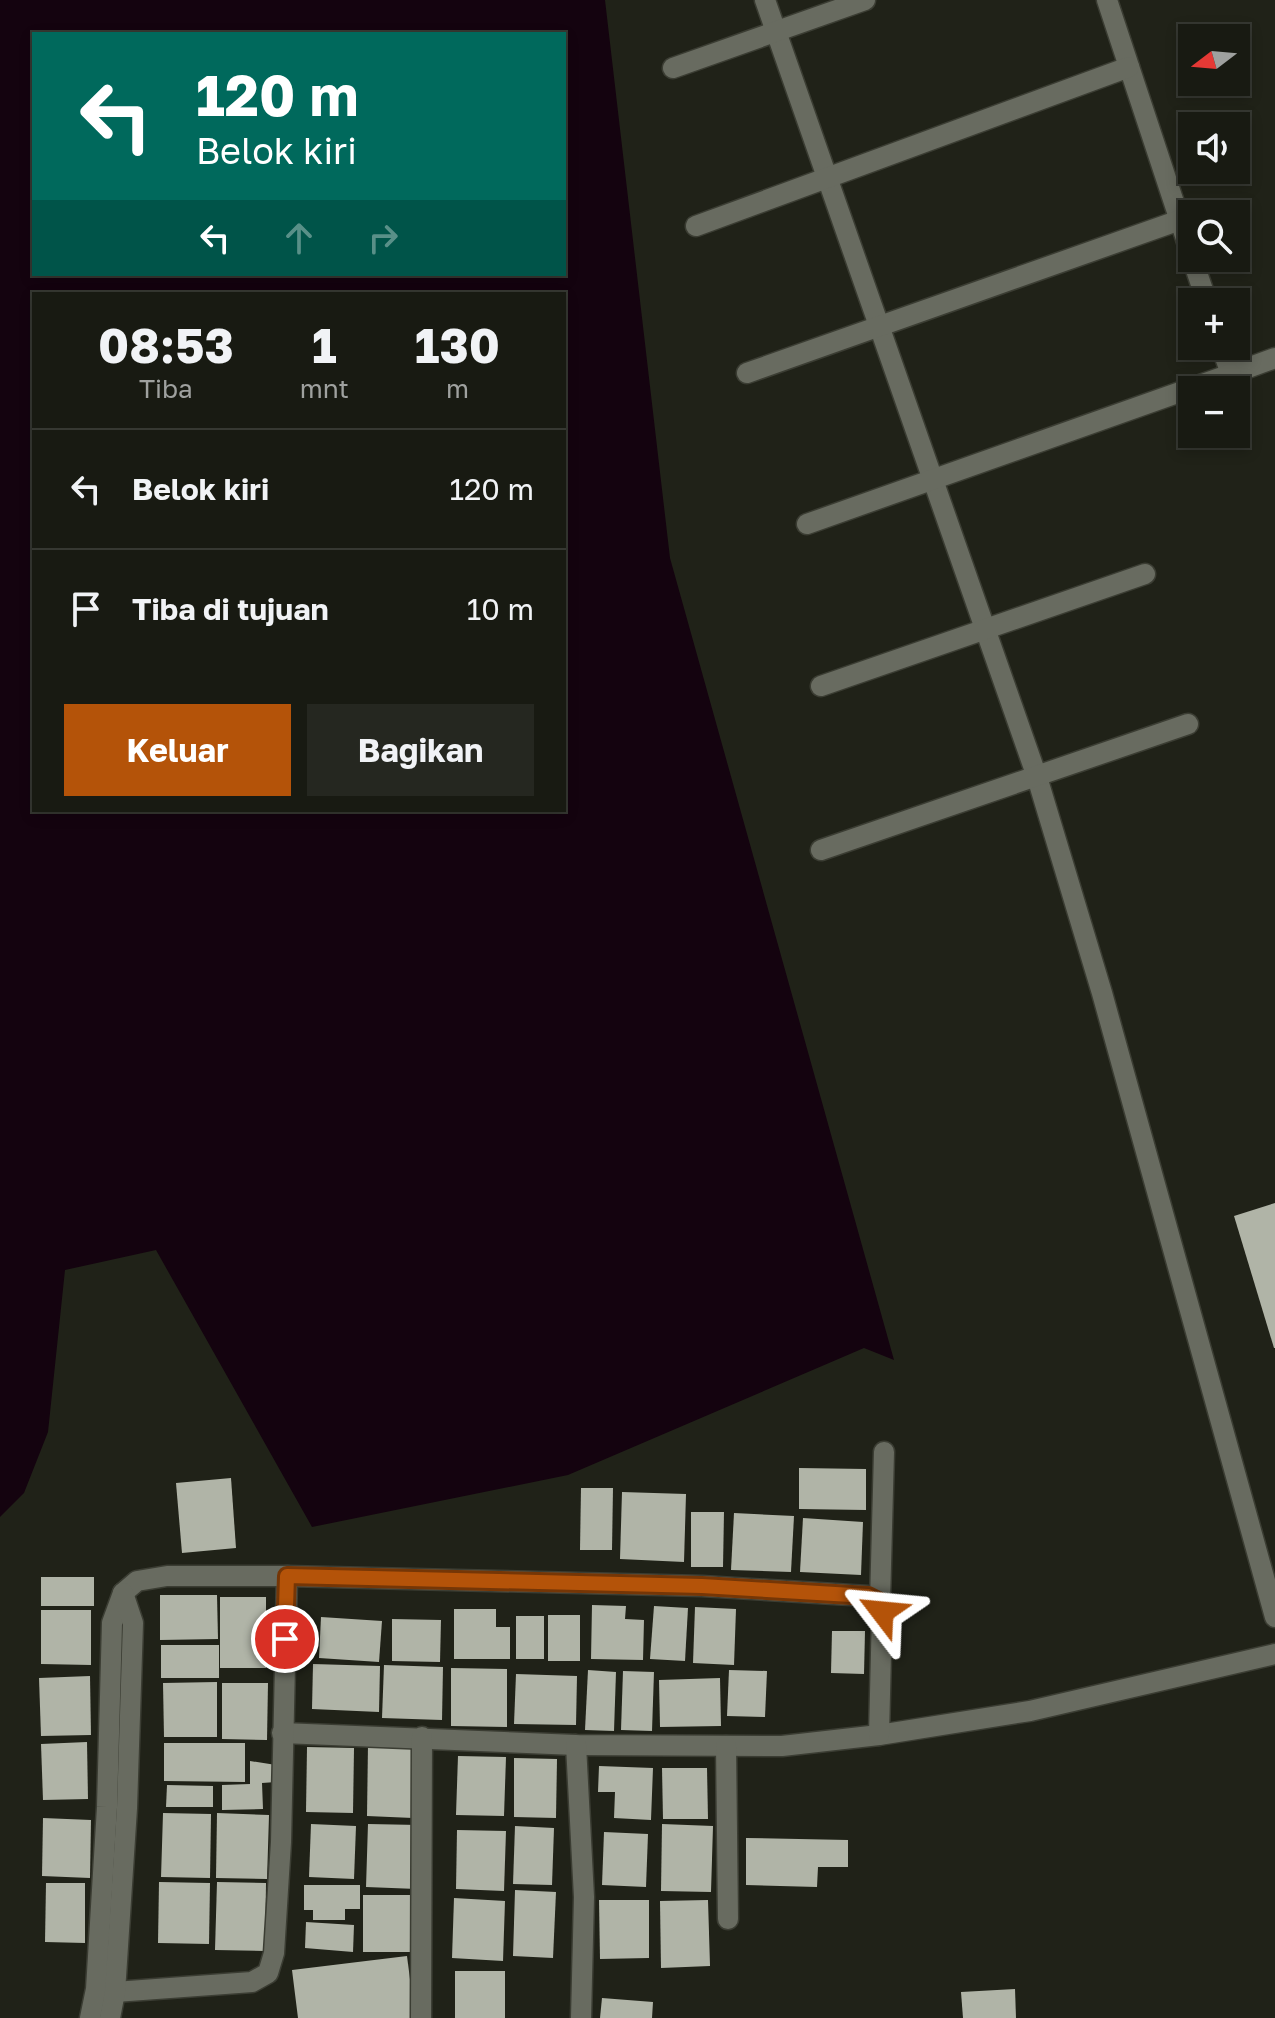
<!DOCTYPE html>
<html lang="id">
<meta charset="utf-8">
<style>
:root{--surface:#181a12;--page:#252720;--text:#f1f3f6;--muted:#9fa19f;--line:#363832;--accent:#b45309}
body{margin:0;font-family:"Golos Text",sans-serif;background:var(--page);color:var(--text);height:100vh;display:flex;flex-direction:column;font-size:30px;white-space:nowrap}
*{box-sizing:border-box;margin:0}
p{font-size:26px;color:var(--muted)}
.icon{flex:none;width:44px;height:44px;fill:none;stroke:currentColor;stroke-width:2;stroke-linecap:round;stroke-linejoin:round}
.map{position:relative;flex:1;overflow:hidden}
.side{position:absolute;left:32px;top:292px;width:534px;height:520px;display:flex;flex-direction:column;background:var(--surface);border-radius:0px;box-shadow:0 4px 12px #0003,0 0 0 2px var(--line)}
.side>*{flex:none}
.guide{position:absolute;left:32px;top:32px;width:534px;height:244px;border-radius:0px;box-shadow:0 4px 12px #0003,0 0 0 2px var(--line);background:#00695c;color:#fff;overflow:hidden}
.needle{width:52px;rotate:254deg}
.tools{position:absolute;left:1178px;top:24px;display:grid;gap:16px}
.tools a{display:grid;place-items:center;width:72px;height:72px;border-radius:0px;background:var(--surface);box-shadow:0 4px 12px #0003,0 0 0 2px var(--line);font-size:40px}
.pin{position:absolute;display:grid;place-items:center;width:68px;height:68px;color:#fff;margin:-34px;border:4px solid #fff;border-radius:50%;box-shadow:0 2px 8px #0007}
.me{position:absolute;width:88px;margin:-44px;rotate:299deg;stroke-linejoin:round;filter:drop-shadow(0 0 6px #0008)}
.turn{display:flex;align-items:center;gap:28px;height:168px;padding:0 32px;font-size:36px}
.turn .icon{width:104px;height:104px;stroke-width:2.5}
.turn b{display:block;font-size:56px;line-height:68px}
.lanes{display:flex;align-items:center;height:76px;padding:0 32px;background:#0003;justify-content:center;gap:40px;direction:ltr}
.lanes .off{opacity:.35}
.eta{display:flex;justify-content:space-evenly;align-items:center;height:136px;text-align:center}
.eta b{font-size:48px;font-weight:700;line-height:56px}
.button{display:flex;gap:16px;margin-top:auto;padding:16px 32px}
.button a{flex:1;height:92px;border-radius:0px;background:var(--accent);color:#fff;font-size:32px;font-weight:700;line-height:92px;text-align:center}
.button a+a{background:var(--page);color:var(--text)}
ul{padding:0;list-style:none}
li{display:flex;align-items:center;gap:24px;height:120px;padding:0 32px;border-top:2px solid var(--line)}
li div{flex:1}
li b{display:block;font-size:30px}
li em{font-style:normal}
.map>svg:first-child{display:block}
.water{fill:#14030f;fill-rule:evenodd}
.building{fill:#b0b4a7}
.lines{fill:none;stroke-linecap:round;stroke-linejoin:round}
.minor-casing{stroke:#3b3d33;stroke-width:23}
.minor{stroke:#686b60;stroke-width:20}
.route-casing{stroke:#753606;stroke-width:20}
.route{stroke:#b45309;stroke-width:14}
</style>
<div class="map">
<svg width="1275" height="2018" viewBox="0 0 1275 2018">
<rect width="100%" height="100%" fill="#202218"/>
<path class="water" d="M0,0h605l65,558 224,802 -30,-12 -296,127 -256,52 -156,-277 -91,20 -17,162 -24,61 -24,24zM34,34h530v240h-530zM34,294h530v516h-530z"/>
<g class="building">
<path d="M1275,1203v145h-1l-40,-132z"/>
<path d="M799,1468l67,1v41l-67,-1z"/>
<path d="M231,1478l5,70 -54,5 -6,-70z"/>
<path d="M581,1488h32l-1,62h-32z"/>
<path d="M622,1492l64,2 -2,68 -64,-3z"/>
<path d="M691,1512h33l-1,55h-32z"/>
<path d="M734,1513l60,3 -3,56 -60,-2z"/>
<path d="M803,1518l60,4 -2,53 -61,-3z"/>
<rect x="41" y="1577" width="53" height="29"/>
<path d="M160,1595h57l1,44 -58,1z"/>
<rect x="220" y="1597" width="46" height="71"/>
<path d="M592,1605l34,1 -1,13 19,1 -1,40 -52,-1z"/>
<path d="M654,1606l34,2 -3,53 -35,-2z"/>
<path d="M695,1607l41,2 -2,56 -41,-2z"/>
<path d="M454,1609h42v18h14v32h-56z"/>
<path d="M41,1610h50v55l-50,-1z"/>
<rect x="548" y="1615" width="32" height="46"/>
<rect x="516" y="1616" width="28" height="43"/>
<path d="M321,1617l61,4 -3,41 -60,-4z"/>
<path d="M392,1619l49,1 -1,42 -48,-1z"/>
<path d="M832,1631h33l-1,43 -33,-1z"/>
<rect x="161" y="1645" width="58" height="33"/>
<path d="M313,1664l67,2 -1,46 -67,-3z"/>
<path d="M384,1665l59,2 -1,53 -60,-2z"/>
<path d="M451,1668l56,1v58l-56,-1z"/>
<path d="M588,1670l28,2 -2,59 -29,-1z"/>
<path d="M729,1670l38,1 -2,46 -38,-1z"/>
<path d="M623,1671l31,1 -2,59 -31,-1z"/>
<path d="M516,1674l61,2 -1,49 -62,-1z"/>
<path d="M90,1676l1,59 -50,1 -2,-58z"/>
<path d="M720,1678l1,48 -61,1 -1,-47z"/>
<path d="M217,1682v55h-53l-1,-54z"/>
<path d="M222,1683h46l-1,57 -45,-1z"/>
<path d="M87,1742l1,57 -45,1 -2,-56z"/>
<path d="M164,1743h81v39l-81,-1z"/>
<path d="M368,1744l48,1 -3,73 -46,-2z"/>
<path d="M307,1747l47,1 -1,65 -47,-1z"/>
<path d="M458,1756l48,1 -2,59 -48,-1z"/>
<path d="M514,1758l43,1 -1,59 -42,-1z"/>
<path d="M250,1761l26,4v17l-14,1 1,26 -41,1v-25l28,-1z"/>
<path d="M599,1766l54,2 -2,52 -37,-2 1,-26h-17z"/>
<path d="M662,1768h45l1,51h-45z"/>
<path d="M167,1785l46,1v21h-47z"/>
<path d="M163,1813l48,1 -1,64 -49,-1z"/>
<path d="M217,1813l52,2 -2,64 -51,-1z"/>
<path d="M43,1818l48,2 -1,58 -48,-2z"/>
<path d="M311,1824l45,2 -2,53 -45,-2z"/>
<path d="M368,1824l51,1 -2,64 -51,-2z"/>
<path d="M662,1824l51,2 -2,66 -50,-1z"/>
<path d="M515,1826l39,2 -2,57 -39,-1z"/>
<path d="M457,1830l49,1 -2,60 -48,-2z"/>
<path d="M604,1832l44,2 -2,53 -44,-2z"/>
<path d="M746,1838l102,2v27h-30l-1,20 -71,-2z"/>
<path d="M159,1882l51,1 -1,61 -51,-1z"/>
<path d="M217,1882l49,1 -1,68 -50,-1z"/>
<path d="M46,1883h39v60l-40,-1z"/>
<path d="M304,1885h56v24h-15v11h-32v-10h-9z"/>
<path d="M515,1890l41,2 -3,66 -40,-2z"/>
<rect x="363" y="1895" width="48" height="57"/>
<path d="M454,1898l51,3 -2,60 -51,-3z"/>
<path d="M599,1900h50v58l-49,1z"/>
<path d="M708,1900l2,66 -49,2 -1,-67z"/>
<path d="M306,1922l48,3 -1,27 -48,-4z"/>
<path d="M407,1956l8,62h-117l-6,-48z"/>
<rect x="455" y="1971" width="50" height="47"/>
<path d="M1015,1989l1,29h-53l-2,-26z"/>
<path d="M602,1998l51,4 -1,16h-52z"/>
</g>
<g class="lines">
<g class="minor-casing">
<g id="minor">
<path d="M765,0l272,777 65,216 173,624"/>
<path d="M1107,0l85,257"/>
<path d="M673,68l192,-68"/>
<path d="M696,226l433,-159"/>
<path d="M1192,258l15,44"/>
<path d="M1221,346l10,28 44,-16"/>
<path d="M747,373l433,-153"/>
<path d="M807,524l424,-150"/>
<path d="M821,686l324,-112"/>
<path d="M821,850l367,-126"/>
<path d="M880,1602l4,-150"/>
<path d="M282,1733l294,12 206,1 97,-11 151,-24 245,-57"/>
<path d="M576,1745l8,152 -3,121"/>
<path d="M726,1746l2,173"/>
<path d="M115,1992l137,-10 16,-9 6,-20 7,-111 6,-266"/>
<path d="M90,2018l6,-29 11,-182 5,-184 11,-30 14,-12 30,-5h120l415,10 166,10 12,6 2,10 -3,123"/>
<path d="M110,2018l5,-26 12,-184 6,-185 -10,-30"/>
<path d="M421,2018l1,-281"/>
</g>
</g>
<use href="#minor" class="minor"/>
</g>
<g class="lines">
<g class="route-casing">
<path id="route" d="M285,1639l2,-63 415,10 166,10 12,6 2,10"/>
</g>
<use href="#route" class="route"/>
</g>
</svg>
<div class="tools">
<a><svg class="needle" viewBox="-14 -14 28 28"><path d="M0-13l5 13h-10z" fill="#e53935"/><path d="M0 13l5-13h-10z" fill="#9fa19f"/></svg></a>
<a><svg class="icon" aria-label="sound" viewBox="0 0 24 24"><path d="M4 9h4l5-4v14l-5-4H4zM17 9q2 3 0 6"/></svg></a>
<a><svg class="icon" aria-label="search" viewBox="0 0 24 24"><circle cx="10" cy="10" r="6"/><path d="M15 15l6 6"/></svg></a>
<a>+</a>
<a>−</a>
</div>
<div class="pin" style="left:285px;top:1639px;background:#d93025"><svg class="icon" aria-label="arrive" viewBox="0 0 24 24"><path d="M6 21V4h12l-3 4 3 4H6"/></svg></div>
<svg class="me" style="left:882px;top:1612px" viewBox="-20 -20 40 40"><path d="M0-17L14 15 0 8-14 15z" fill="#b45309" stroke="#fff" stroke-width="4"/></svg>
<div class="guide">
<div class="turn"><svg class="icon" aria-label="left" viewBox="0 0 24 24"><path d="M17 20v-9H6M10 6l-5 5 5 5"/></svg><div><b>120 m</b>Belok kiri</div></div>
<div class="lanes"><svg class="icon" aria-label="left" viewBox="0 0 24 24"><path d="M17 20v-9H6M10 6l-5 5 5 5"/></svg><svg class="icon off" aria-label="ahead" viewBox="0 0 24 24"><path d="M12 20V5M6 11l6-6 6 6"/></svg><svg class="icon off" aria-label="right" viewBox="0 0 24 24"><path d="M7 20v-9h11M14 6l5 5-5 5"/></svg></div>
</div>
<section class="side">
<div class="eta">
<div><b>08:53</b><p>Tiba</p></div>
<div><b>1</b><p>mnt</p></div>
<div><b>130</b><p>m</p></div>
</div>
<ul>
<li><svg class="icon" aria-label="left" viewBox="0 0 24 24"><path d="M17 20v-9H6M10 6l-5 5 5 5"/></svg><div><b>Belok kiri</b></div><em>120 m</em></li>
<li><svg class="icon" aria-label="arrive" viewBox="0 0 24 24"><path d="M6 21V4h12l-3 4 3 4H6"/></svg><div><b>Tiba di tujuan</b></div><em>10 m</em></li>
</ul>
<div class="button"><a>Keluar</a><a>Bagikan</a></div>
</section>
</div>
